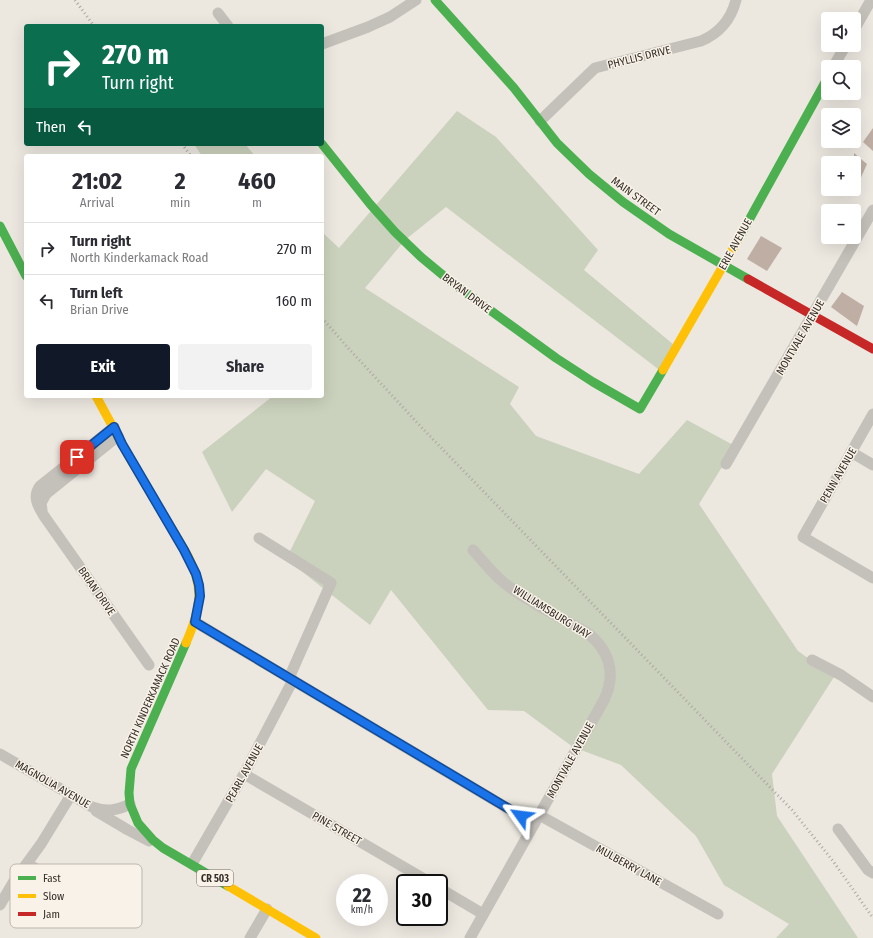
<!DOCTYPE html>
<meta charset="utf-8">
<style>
:root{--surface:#fff;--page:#f2f2f3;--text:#2b2b33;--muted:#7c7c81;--line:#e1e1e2;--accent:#111827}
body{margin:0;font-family:"Fira Sans Condensed",sans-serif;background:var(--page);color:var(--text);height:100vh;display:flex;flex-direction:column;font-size:15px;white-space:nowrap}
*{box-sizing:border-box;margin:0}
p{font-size:13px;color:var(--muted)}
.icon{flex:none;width:22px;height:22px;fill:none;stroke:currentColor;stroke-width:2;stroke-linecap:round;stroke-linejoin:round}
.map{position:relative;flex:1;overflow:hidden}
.drawer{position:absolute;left:24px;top:154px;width:300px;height:244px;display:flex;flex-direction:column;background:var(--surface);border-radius:4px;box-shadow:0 4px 16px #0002}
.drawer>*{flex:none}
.hud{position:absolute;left:24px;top:24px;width:300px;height:122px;border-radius:4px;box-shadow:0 4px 16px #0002;background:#0b6e4f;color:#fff;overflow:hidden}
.tools{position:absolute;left:821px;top:12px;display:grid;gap:8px}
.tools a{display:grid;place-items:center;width:40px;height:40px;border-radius:4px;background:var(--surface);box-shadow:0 4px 16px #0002;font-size:20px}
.speed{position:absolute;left:336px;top:874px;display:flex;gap:8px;font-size:20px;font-weight:700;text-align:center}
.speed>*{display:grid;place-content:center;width:52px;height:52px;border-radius:50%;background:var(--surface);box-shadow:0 4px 16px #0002;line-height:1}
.speed small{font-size:10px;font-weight:400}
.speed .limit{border:2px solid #111;border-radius:6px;background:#fff;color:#111}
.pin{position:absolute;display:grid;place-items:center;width:34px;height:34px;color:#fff;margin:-17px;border-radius:8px;box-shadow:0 2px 6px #0006}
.me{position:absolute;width:44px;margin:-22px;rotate:301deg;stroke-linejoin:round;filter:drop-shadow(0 0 3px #0008)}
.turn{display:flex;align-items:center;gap:14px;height:84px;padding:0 12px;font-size:18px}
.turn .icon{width:52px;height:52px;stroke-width:2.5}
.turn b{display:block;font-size:28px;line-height:34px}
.then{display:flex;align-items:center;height:38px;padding:0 12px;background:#0003;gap:8px;font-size:15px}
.eta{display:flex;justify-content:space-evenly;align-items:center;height:68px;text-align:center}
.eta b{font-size:24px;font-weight:700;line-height:28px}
.cta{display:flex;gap:8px;margin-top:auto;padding:8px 12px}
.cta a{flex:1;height:46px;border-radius:4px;background:var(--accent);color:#fff;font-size:16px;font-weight:700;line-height:46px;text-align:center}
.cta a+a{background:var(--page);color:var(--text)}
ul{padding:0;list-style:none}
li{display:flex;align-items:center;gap:12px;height:52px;padding:0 12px;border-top:1px solid var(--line)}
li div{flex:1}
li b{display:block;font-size:15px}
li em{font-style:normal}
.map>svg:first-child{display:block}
.green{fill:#cad1bc}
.building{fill:#beaea4}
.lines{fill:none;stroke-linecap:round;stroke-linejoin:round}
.street{stroke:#c4c0ba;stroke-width:11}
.fast{stroke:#4caf50;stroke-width:9}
.slow{stroke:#ffc107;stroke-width:9}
.jam{stroke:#c62828;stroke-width:9}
.rail{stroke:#aca8a4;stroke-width:3;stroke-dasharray:1 3;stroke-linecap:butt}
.route-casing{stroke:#114b97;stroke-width:10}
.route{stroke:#1a73e8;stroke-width:7}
.labels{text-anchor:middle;stroke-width:3;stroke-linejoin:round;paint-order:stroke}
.shield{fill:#f8f2e8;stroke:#706962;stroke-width:1}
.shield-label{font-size:10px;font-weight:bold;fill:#352e28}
.street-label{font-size:11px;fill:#352e28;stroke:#f8f2e8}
.key{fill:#f8f2e8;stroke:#beb7ae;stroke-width:1}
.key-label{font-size:11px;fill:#352e28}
</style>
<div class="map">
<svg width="873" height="938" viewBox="0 0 873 938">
<rect width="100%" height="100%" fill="#ece8e0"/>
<g class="green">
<path d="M457,111l39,26 102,113 -14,20 90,75 -12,27 -216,-165 -41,33 -40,48 154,99 -9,17 26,32 103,38 48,-54 48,26 -36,58 99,147 36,26 -62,97 5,42 81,122h-82l13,-14 -65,-39 -28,-49 -75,-71 -48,-18 -49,-36 -36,-1 -97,-120 -21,35 -84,-66 29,-58 -49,-32 -34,43 -30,-60 71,-56h49v-164l17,16z"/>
<path d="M194,144h51l10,12h-53z"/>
</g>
<g class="building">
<path d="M873,128v23l-10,-9z"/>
<path d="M854,153l13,11 -13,29z"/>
<path d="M761,236l21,12 -15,23 -20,-12z"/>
<path d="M842,292l22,14 -7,20 -26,-19z"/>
</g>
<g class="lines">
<g class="street">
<path d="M218,13l10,13"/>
<path d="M854,30l17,-30"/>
<path d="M322,44l46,-17 22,-10 26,-17"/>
<path d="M833,67l13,-22"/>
<path d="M540,121l55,-53 106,-27c19,-8 30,-21 35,-41"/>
<path d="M873,414l-70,123 70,41"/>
<path d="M114,427l-74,59c-8,11 -2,20 4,30l105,149"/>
<path d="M851,452l22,13"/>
<path d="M726,464l147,-254"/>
<path d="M42,510l-1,-7 5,-9 72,-58"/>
<path d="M259,538l72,45 -42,95"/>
<path d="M195,622l339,202"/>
<path d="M812,660l29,15 32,22"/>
<path d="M0,754l92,53c14,5 24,4 38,-3"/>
<path d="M244,774l187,109"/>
<path d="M96,811l32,19 21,11"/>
<path d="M539,815l179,99"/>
<path d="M838,829l30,41 5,3"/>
<path d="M28,864l71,42"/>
<path d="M192,864l52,-90 49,-94"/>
<path d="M439,888l44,26"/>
<path d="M0,905l14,-24 27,-37 30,-49"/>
<path d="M250,938l17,-29"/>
<path d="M470,938l134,-238c13,-27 5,-51 -18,-68 -28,-16 -58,-30 -83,-50 -11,-9 -20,-21 -30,-32"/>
</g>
<g class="fast">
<path d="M435,0l79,88 43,55 32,31 34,28 46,32 79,45"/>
<path d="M322,144l48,60 25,28 26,25 29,24 106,77 37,24 47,27 23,-39"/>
<path d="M0,226l26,50"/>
<path d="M738,240l90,-163"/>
<path d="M186,643l-55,126 -2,24 1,11 8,19 15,17 10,8 65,38"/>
</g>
<g class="slow">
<path d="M663,370l75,-130"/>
<path d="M96,396l32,59 60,101c17,33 12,55 -2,87"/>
<path d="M228,886l88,52"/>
</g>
<path class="jam" d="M748,279l125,70"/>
<g class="rail">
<path d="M75,0l19,26"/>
<path d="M182,144l9,12"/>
<path d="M322,318l27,31 75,81 368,380 41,51 40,57"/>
</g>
</g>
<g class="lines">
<g class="route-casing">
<path id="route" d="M77,457l37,-30 8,17 62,106 12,24 3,11 1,11 -5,26 326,194"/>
</g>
<use href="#route" class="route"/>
</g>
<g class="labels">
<rect class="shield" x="197" y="870" width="36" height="16" rx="3"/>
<g class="shield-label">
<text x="215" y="882">CR 503</text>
</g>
<g class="street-label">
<text transform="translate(639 57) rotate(-14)" y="4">PHYLLIS DRIVE</text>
<text transform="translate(636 196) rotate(36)" y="4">MAIN STREET</text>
<text transform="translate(735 244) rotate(-61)" y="4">ERIE AVENUE</text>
<text transform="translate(467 293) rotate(37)" y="4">BRYAN DRIVE</text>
<text transform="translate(800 337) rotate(-60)" y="4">MONTVALE AVENUE</text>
<text transform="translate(838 475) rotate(-60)" y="4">PENN AVENUE</text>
<text transform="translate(97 591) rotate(55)" y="4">BRIAN DRIVE</text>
<text transform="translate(552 612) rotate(32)" y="4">WILLIAMSBURG WAY</text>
<text transform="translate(150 698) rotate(-66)" y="4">NORTH KINDERKAMACK ROAD</text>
<text transform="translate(570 760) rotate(-61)" y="4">MONTVALE AVENUE</text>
<text transform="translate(244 773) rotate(-61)" y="4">PEARL AVENUE</text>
<text transform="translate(53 784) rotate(30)" y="4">MAGNOLIA AVENUE</text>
<text transform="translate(337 828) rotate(30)" y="4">PINE STREET</text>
<text transform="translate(629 865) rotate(29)" y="4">MULBERRY LANE</text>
</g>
</g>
<rect x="10" y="864" width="132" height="64" rx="6" class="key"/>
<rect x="18" y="876" width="18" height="4" fill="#4caf50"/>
<rect x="18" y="894" width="18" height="4" fill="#ffc107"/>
<rect x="18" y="912" width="18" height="4" fill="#c62828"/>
<g class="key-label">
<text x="43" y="882">Fast</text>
<text x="43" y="900">Slow</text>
<text x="43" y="918">Jam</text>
</g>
</svg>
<div class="tools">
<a><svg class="icon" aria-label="sound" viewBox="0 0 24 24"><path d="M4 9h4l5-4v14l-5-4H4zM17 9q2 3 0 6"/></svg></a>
<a><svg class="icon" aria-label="search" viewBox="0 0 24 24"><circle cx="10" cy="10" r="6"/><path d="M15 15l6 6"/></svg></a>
<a><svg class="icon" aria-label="layers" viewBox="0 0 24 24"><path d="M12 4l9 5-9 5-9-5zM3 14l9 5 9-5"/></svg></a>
<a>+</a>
<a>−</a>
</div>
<div class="speed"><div>22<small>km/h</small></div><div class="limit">30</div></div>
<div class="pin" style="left:77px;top:457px;background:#d93025"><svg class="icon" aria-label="arrive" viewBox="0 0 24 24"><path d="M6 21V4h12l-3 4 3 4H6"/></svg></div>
<svg class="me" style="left:521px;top:816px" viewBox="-20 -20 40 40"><path d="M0-17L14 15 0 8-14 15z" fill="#1a73e8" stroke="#fff" stroke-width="4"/></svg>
<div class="hud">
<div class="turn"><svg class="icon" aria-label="right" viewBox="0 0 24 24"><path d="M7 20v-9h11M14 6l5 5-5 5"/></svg><div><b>270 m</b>Turn right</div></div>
<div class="then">Then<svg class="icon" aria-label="left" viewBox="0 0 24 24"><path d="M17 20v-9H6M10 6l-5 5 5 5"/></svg></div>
</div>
<section class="drawer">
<div class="eta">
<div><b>21:02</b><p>Arrival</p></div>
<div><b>2</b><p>min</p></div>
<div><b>460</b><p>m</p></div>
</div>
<ul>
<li><svg class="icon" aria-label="right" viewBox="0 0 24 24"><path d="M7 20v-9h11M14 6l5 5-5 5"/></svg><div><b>Turn right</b><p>North Kinderkamack Road</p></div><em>270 m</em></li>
<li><svg class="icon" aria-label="left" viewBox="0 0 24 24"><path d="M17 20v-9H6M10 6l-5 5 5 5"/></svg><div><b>Turn left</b><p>Brian Drive</p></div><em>160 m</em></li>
</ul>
<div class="cta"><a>Exit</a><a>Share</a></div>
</section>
</div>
